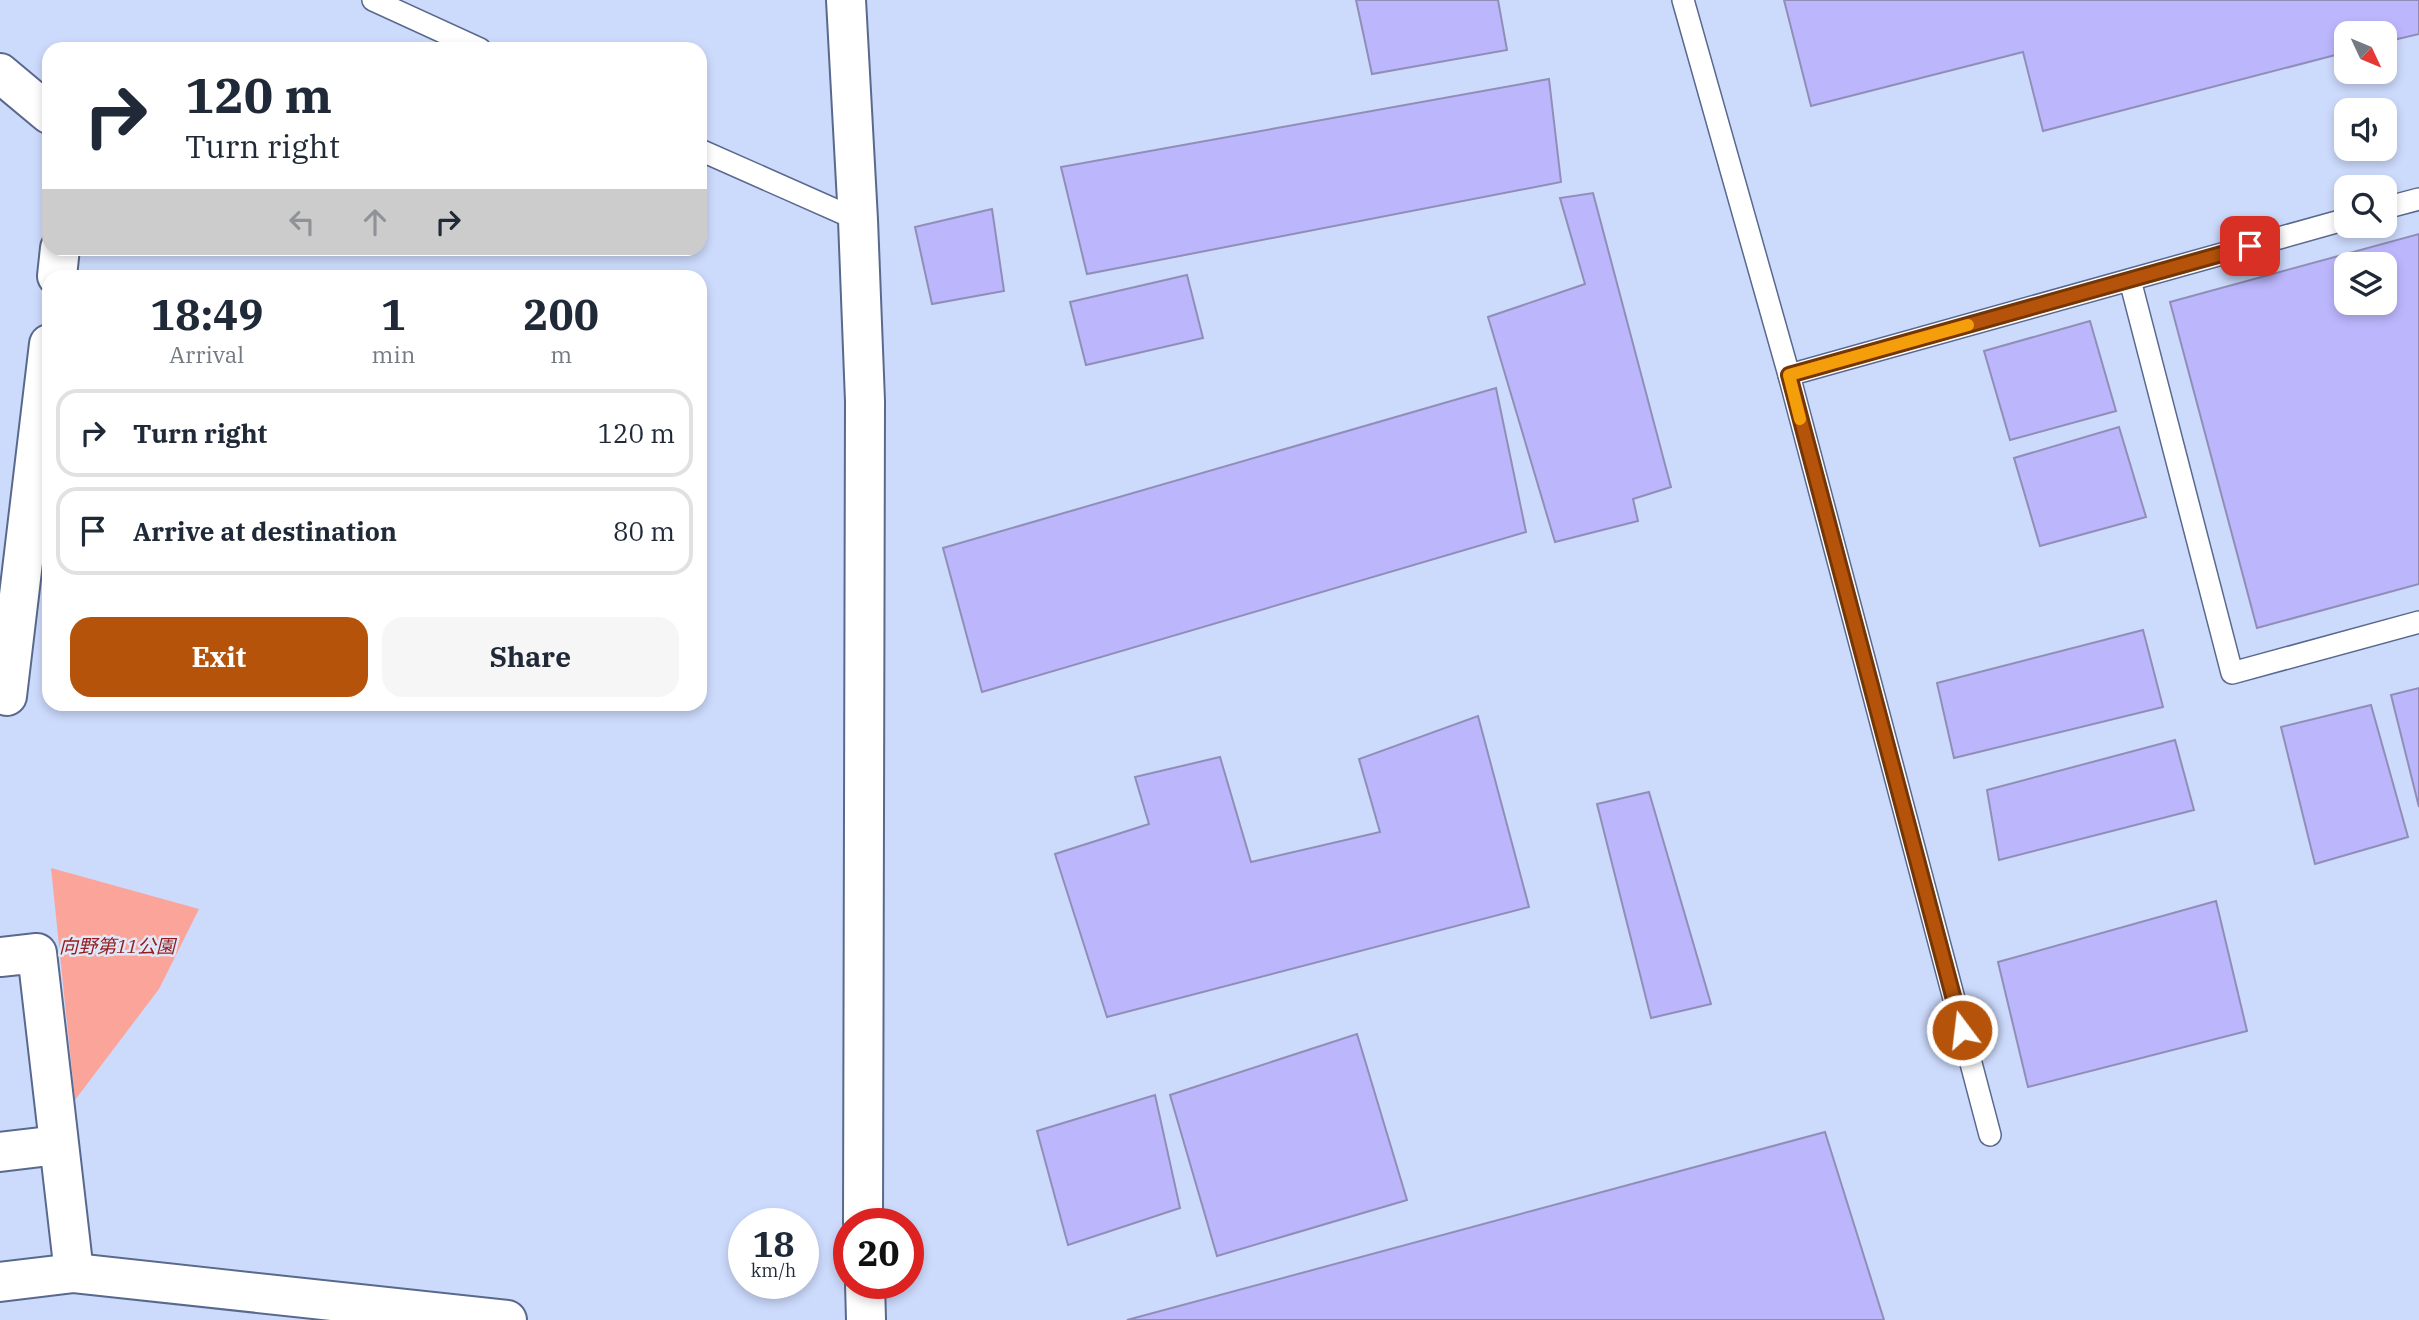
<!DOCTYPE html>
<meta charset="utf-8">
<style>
:root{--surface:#fff;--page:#f6f6f7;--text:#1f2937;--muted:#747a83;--line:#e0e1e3;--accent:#b45309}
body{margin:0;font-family:"IBM Plex Serif","Noto Sans JP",serif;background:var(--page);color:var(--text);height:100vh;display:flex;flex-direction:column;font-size:26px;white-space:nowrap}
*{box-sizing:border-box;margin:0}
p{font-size:23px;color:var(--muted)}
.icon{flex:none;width:38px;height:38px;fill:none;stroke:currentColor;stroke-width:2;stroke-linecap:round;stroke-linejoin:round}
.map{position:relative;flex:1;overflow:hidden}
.side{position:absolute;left:42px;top:270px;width:665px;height:441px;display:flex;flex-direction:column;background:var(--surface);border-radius:21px;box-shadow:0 4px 10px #0003}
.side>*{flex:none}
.top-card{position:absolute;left:42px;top:42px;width:665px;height:214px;border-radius:21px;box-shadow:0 4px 10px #0003;background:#fff;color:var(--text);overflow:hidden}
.needle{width:46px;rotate:134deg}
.fabs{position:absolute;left:2334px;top:21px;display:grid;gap:14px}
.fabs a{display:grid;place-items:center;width:63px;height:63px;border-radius:14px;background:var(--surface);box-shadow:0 4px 10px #0003;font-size:35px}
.speed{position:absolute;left:728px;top:1208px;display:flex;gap:14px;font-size:35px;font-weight:700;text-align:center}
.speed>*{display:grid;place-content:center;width:91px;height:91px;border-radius:50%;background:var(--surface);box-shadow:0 4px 10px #0003;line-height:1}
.speed small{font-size:18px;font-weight:400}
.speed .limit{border:10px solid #d22;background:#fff;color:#111}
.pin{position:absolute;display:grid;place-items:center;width:60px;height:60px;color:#fff;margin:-30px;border-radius:14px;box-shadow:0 4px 10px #0006}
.me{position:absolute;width:77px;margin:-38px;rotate:345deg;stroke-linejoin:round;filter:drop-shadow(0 0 5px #0008)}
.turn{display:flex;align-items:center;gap:24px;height:147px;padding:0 28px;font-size:32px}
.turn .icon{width:91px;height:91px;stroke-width:2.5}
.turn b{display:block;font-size:49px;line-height:60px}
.lanes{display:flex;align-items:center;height:66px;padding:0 28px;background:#0003;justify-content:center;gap:35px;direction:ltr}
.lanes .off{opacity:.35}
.eta{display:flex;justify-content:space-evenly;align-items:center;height:119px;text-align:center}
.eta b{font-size:42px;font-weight:800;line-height:49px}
.primary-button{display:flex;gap:14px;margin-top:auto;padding:14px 28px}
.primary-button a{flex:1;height:80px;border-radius:21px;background:var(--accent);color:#fff;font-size:28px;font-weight:800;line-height:80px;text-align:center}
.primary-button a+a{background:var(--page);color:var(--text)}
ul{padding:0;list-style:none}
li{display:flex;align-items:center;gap:21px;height:88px;margin:0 14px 10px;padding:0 14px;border:4px solid var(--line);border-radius:21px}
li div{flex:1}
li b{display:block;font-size:26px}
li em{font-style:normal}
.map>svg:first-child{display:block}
.green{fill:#fba49a}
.building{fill:#bcb7fd;stroke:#908eb7;stroke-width:2;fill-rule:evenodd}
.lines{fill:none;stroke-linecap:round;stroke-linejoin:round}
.lane-casing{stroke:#59698d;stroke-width:24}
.street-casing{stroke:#59698d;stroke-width:42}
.secondary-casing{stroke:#59698d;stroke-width:42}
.lane{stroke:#fff;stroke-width:21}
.street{stroke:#fff;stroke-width:38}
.secondary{stroke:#fff;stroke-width:38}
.route-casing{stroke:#753606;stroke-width:18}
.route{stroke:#b45309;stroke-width:12}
.slow{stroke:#f59e0b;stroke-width:12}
.labels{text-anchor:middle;stroke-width:5;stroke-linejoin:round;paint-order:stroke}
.park-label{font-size:19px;font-style:italic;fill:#931c1b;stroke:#e0e7f8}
</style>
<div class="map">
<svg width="2419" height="1320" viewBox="0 0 2419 1320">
<rect width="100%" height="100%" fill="#ccdafc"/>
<path class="green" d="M51,868l148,41 -40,80 -84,111z"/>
<g class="building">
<path d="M1356,0h142l9,50 -135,24z"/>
<path d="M1784,0h635v34l-34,8v-9h-38v19l-304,79 -20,-79 -212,54z"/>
<path d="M1549,79l12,103 -474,92 -26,-107z"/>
<path d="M1593,193l78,294 -38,12 5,22 -83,21 -67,-225 97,-33 -25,-86z"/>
<path d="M992,209l12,82 -72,13 -17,-77z"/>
<path d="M2419,234v350l-162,44 -87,-326zM2347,264h38v39h-38z"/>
<path d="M1187,275l16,63 -117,27 -16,-63z"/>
<path d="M2090,321l26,90 -106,29 -26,-89z"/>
<path d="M1496,388l30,144 -544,160 -39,-144z"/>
<path d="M2119,427l27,90 -106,29 -26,-88z"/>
<path d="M2143,630l20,77 -209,51 -17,-75z"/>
<path d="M2419,688v119l-28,-112z"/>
<path d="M2371,705l37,132 -93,27 -34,-137z"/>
<path d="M1478,716l51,191 -422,110 -52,-163 94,-30 -14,-47 85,-20 31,105 129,-30 -21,-73z"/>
<path d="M2175,740l19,70 -195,50 -12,-70z"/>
<path d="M1649,792l62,212 -60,14 -54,-214z"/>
<path d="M2216,901l31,130 -219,56 -30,-125z"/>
<path d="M1357,1034l50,166 -190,56 -47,-161z"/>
<path d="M1155,1095l25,113 -112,37 -31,-114z"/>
<path d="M1825,1132l59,188h-757z"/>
</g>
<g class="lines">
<g class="lane-casing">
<g id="lane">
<path d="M373,0l107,49"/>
<path d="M1683,0l106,375"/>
<path d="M700,150l158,70"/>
<path d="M2385,208l34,-9"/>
<path d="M2130,280l102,393 187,-51"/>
<path d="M1990,1135l-201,-760 558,-156"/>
</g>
</g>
<g class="street-casing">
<g id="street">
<path d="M0,73l49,41"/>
<path d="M57,276l3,-28"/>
<path d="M0,694l7,2 42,-352"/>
<path d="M0,957l37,-4 37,320"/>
<path d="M0,1152l58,-7"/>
<path d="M0,1282l74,-9 433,47"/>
</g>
</g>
<g class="secondary-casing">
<g id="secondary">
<path d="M846,0l12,220 7,181 -2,822"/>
<path d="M865,1283l1,37"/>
</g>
</g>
<use href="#lane" class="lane"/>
<use href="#street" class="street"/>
<use href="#secondary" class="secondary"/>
</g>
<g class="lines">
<g class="route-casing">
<path id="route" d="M1962,1030l-173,-655 461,-129"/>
</g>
<use href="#route" class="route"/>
<path class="slow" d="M1800,419l-11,-44 179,-50"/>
</g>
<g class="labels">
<g class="park-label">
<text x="117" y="953">向野第11公園</text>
</g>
</g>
</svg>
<div class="fabs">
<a><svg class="needle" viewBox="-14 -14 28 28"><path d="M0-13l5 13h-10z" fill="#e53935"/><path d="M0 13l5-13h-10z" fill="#747a83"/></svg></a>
<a><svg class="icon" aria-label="sound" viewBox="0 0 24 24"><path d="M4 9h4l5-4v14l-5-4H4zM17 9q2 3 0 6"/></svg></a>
<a><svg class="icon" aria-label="search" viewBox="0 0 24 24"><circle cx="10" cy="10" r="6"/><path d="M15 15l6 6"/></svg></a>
<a><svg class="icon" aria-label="layers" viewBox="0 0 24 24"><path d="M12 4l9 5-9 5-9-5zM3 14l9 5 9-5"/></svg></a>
</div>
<div class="speed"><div>18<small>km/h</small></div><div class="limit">20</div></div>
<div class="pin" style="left:2250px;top:246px;background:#d93025"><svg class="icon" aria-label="arrive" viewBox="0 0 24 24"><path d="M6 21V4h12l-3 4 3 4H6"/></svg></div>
<svg class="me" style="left:1962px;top:1030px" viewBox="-20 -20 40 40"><circle r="17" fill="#b45309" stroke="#fff" stroke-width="3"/><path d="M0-11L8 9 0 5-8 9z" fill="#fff"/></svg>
<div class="top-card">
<div class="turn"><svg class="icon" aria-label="right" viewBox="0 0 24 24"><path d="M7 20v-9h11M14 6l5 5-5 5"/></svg><div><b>120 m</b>Turn right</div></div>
<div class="lanes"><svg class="icon off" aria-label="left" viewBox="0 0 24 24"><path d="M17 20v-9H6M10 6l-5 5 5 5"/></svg><svg class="icon off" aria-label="ahead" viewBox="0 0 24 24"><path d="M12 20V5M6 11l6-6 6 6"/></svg><svg class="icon" aria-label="right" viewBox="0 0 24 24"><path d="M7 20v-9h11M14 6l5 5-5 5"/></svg></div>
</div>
<section class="side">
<div class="eta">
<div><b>18:49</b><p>Arrival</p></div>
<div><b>1</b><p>min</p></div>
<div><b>200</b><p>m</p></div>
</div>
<ul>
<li><svg class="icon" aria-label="right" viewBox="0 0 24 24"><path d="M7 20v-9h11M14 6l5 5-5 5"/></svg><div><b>Turn right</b></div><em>120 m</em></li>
<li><svg class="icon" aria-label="arrive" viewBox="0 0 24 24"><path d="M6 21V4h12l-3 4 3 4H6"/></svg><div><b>Arrive at destination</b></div><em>80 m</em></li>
</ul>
<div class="primary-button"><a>Exit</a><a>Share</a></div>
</section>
</div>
